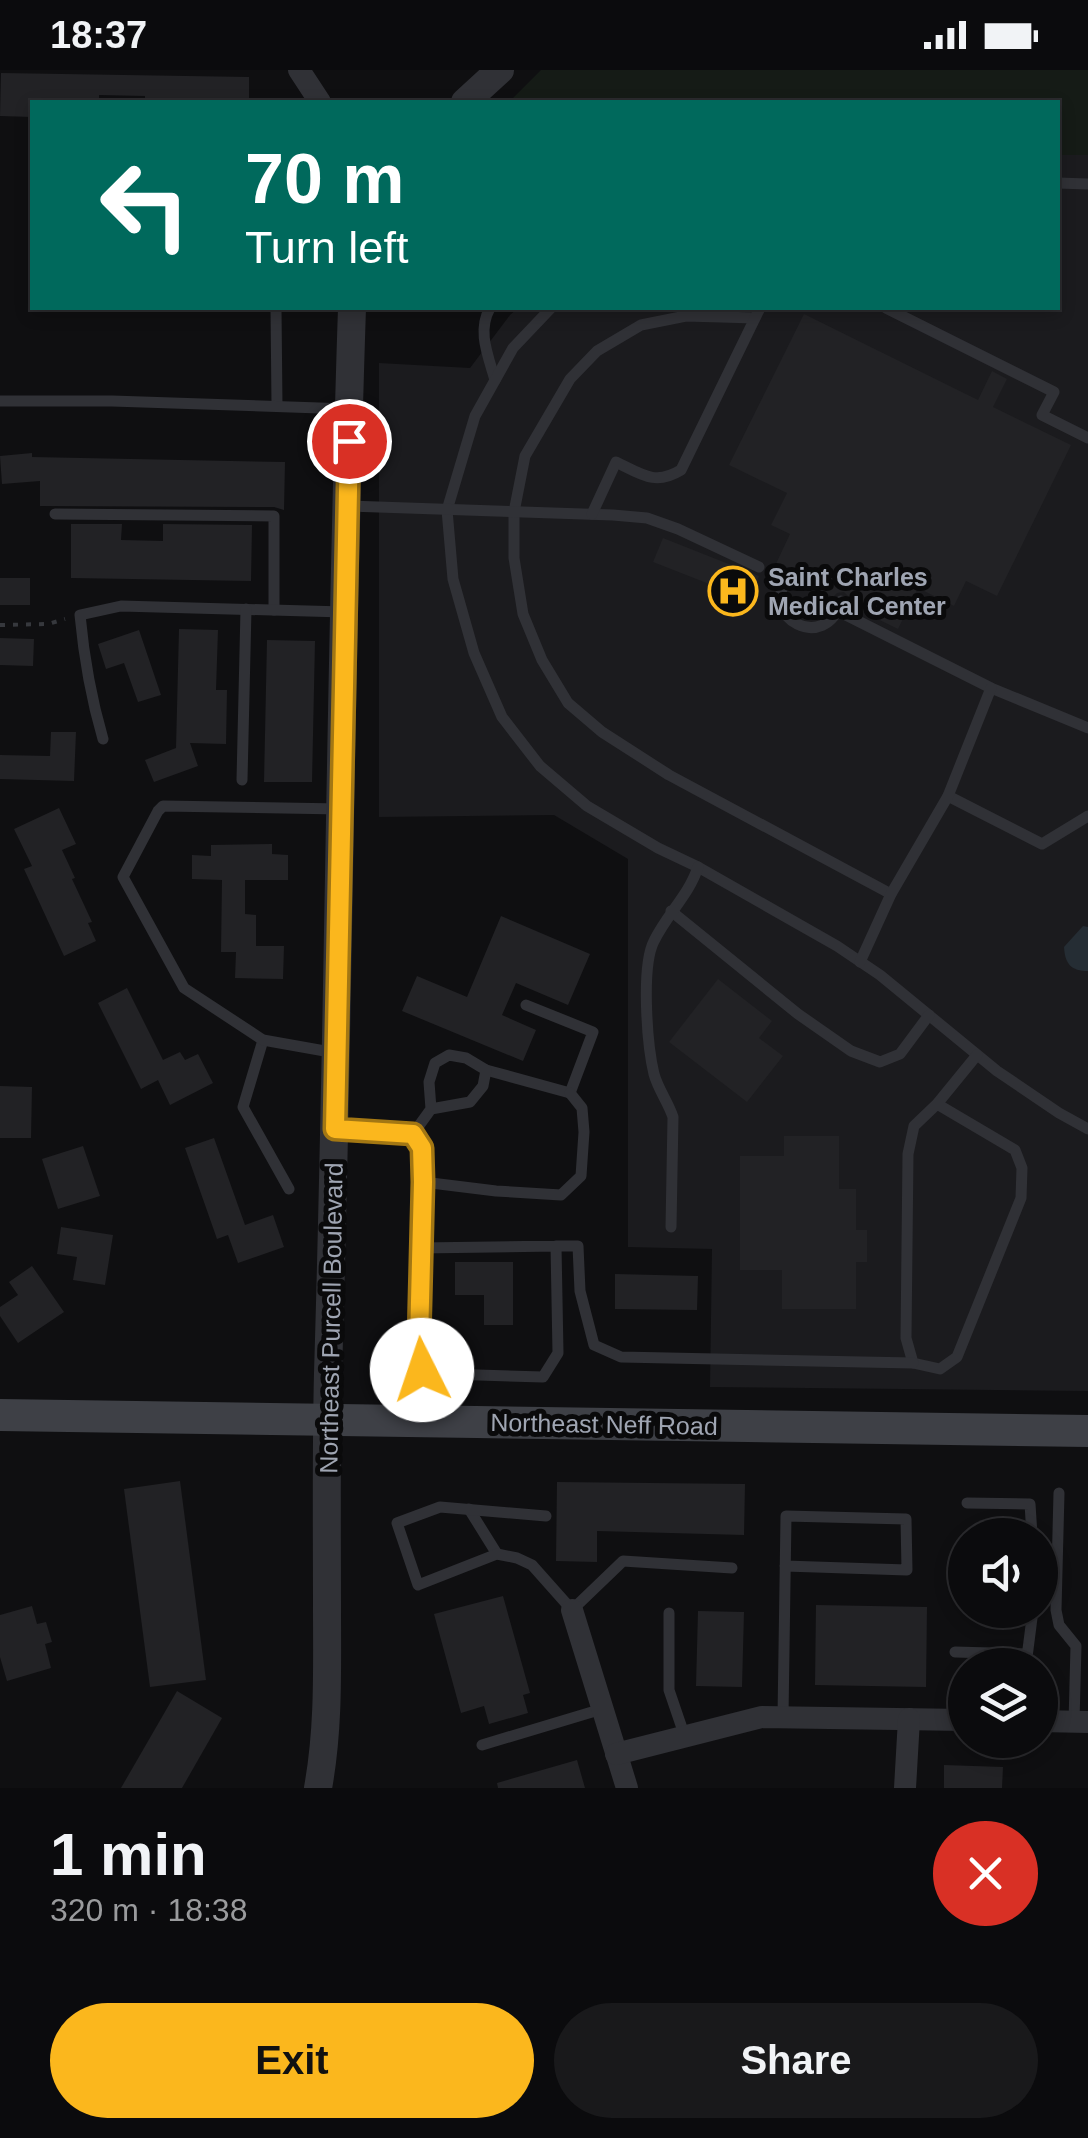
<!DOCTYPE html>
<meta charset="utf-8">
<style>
:root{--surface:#0b0b0d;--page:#19191b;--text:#f1f3f6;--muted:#9a9b9d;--line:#2b2b2e;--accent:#fbb71d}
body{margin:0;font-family:Arial,sans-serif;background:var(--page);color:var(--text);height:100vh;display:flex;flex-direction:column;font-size:38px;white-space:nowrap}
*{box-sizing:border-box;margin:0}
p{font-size:32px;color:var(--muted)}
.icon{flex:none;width:55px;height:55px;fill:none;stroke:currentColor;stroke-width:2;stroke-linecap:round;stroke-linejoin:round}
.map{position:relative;height:1718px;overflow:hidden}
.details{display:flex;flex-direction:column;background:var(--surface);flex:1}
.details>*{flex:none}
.guide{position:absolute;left:30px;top:30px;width:1030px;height:210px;border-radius:0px;box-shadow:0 5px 15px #0003,0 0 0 2px var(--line);background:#00695c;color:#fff;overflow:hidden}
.fabs{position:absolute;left:948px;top:1448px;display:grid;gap:20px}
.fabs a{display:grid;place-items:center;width:110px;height:110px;border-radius:50%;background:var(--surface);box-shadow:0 5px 15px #0003,0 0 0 2px var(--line);font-size:50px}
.pin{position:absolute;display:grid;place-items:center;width:85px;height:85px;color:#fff;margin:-42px;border:5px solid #fff;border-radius:50%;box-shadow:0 2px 10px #0007}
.me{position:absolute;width:110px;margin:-55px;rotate:356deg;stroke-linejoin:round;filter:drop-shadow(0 0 8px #0008)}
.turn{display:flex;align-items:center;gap:35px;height:210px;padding:0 50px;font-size:45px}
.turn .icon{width:130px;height:130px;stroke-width:2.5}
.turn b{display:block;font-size:70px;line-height:85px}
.round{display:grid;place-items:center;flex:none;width:105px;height:105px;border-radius:52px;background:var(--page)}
.summary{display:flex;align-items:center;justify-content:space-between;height:170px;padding:0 50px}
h1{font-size:60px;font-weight:600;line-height:75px}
.action{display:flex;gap:20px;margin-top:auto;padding:20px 50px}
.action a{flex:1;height:115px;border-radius:60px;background:var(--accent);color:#111;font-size:40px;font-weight:600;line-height:115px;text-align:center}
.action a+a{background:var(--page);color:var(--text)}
.status{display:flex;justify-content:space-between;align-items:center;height:70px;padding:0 50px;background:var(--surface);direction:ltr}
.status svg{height:28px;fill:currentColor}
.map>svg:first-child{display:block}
.built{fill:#1b1b1e}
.green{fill:#151b16}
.water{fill:#252d34}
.building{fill:#222225}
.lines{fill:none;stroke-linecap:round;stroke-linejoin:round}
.path{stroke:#36383d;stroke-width:4;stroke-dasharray:5 8;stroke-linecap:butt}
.service{stroke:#303136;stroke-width:11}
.minor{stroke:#303136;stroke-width:22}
.tertiary{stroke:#303136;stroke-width:28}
.secondary{stroke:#3e4046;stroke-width:32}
.route-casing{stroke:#a37713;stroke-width:25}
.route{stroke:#fbb71d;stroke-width:18}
.labels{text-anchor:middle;stroke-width:10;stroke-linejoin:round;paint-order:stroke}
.poi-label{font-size:25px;font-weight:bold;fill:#9fa5b2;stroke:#0a0a0b;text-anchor:start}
.street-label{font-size:25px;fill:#9fa5b2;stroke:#0a0a0b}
</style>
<div class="status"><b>18:37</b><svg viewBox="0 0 49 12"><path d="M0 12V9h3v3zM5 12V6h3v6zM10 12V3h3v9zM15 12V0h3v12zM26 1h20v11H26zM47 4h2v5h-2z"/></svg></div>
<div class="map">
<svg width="1088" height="1718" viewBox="0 0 1088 1718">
<rect width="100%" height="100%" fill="#0f0f11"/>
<path class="built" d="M1058,84l30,1v1236l-378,-4 2,-138 -84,-2v-388l-74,-44 -175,2v-454l91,5 40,-53 8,-7h540z"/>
<path class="green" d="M541,0h547v85h-30v-53h-549z"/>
<path class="water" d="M1083,856l5,1v44c-17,0 -23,-7 -24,-24z"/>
<g class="building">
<path d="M1,3l248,4v25h-104v-6l-46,-1v7h-67v15l-32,-1z"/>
<path d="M804,244l174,86 14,-29 15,8 -14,28 78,38 -74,151 -31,-15 -12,25 -36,-18 -20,41 -49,-24v-8l-5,-5 -7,1 -4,4 -35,-17 -1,-8 -5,-5 -7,1 -4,3 -7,-3 16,-34 -19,-9 16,-32 -58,-28z"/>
<path d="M32,383v4l253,5 -1,48 -10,-3 -234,-1v-25l-38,3 -2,-28z"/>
<path d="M71,454h51l-1,16 42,1v-17l89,1 -1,56 -180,-3z"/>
<path d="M663,468l96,38 -9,24 -97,-38z"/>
<rect x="0" y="508" width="30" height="27"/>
<path d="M179,559l39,1 -2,60h11l-1,54 -36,-1 8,23 -44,16 -9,-22 31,-12z"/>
<path d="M139,560l22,65 -23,7 -14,-39 -18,6 -8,-25z"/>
<path d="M0,568l34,1 -1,27 -33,-1z"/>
<path d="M267,570l48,1 -3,141h-48z"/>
<path d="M51,662h25l-2,49 -74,-2v-24l50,1z"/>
<path d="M59,738l17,36 -14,6 13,28 -3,1 20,43 -4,1 8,18 -32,15 -40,-87 8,-3 -18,-37z"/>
<path d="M272,774v10l16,1v25h-43v34l11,1v31h28l-1,33 -48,-1 1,-26h-15l1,-72 -30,-1v-24l19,1v-11z"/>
<path d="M501,846l89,38 -22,51 -52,-22 -14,32 34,15 -13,31 -121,-50 15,-35 50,21z"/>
<path d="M718,909l54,42 -13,17 24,18 -36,46 -78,-60z"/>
<path d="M127,918l36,72 17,-8 5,8 13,-6 15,29 -43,22 -12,-25 -17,9 -43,-86z"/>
<path d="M0,1016l32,1 -1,51h-31z"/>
<path d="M784,1066h55v53h17v41h11v32h-11v47h-74v-39h-42v-114h44z"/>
<path d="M214,1068l31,87 28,-10 11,32 -46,16 -10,-28 -11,4 -32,-91z"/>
<path d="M83,1076l17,50 -42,13 -16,-50z"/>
<path d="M61,1157l52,8 -8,50 -32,-5 4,-23 -20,-3z"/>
<path d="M455,1192h58v63h-29v-30h-29z"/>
<path d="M32,1196l32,46 -46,31 -18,-27v-9l18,-12 -9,-13z"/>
<path d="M615,1204l83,2 -1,34 -82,-1z"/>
<path d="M180,1411l26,199 -56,7 -26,-198z"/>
<path d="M557,1412l188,2 -1,51 -147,-4v31l-41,-1z"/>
<path d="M503,1526l27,97 -7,2 5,18 -39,11 -5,-18 -23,7 -27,-99z"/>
<path d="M816,1535l111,2 -1,80 -111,-2z"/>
<path d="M32,1536l5,18 9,-2 6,20 -7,2 6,24 -44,13 -7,-24v-42z"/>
<path d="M698,1541l46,1 -2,75 -46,-1z"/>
<path d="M177,1621l45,27 -40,70h-61z"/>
<path d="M577,1690l8,28h-87l-1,-5z"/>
<path d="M944,1695l59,2 -1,21h-58z"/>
</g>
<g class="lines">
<path class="path" d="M0,555l48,-1 17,-5"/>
<g class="service">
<path d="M1058,113l30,1"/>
<path d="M276,238l1,98"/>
<path d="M490,238c-13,23 -2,47 5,72"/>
<path d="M551,238l-38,40 -38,68 -28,94 6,69 21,74 28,64 38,49 47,40 71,42 40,19 139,79 43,29 117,96 62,42 29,16"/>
<path d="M886,238l168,84 -12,23 46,23"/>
<path d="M755,248l-69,-2 -45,9 -44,26 -27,28 -45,77 -11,56v46l9,56 19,46 26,43 34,29 67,43 222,119"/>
<path d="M0,331h112l237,8"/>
<path d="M349,436l264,9 34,3 31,11 81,38"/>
<path d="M55,444l219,2v94"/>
<path d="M592,444l24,-52c25,12 39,24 65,8l79,-162"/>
<path d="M789,506c-32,42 37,78 52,25"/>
<path d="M838,541l153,77 97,40"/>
<path d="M103,669c-12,-41 -19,-81 -23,-124l41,-9 223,6"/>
<path d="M242,710l4,-171"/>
<path d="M948,726l94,48 46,-28"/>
<path d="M671,841l127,103 53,37 29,11 20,-8 29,-39"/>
<path d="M860,892l31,-68 57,-98 43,-108"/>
<path d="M263,970l-20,67 46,82"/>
<path d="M336,983l-73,-13 -79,-52 -61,-111 35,-66 5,-5 178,3"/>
<path d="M486,1000l84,23 23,-61 -67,-27"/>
<path d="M937,1034l78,46 7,18 -1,30 -64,159 -17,12 -27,-6 -7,-25 2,-184 6,-28 23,-22 40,-49"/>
<path d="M335,1059l78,5 9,14 1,34 -3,66"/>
<path d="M413,1064l18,-25 -2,-27 6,-19 14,-8 17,3 20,12 -3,16 -13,16 -39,7"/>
<path d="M423,1112l73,9 65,4 20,-19 3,-44 -2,-24 -12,-15"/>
<path d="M671,1157l2,-110c-5,-15 -15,-28 -19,-43 -7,-29 -13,-108 0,-133 13,-27 35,-46 44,-74"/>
<path d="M556,1176l2,107 -15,24 -97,-3 -23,-4 -4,-29 1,-93 136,-2h22l2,45 14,54 27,12 292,6"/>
<path d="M1059,1423l-3,117 3,15 17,21 -2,76"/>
<path d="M967,1433l63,1 2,31"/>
<path d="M469,1439l28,45"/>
<path d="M546,1446l-106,-9 -43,16 21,62 79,-31 20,4 15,7 40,45 51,-49 109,7"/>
<path d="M669,1543v77l16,47"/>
<path d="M955,1582l71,2"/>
<path d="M1026,1595l7,-55"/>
<path d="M783,1647l3,-201 120,3 1,51 -122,-4"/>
<path d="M482,1675l120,-36"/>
</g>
<g class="minor">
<path d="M299,0l21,32"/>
<path d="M572,1540l55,178"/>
<path d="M1040,1651l48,1"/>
<path d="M616,1684l146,-37 203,3"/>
<path d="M905,1718l4,-69"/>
</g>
<g class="tertiary">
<path d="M465,32l35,-32"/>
<path d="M318,1718c11,-60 9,-120 9,-181 0,-78 -1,-156 1,-234 11,-355 12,-710 24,-1065"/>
</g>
<path class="secondary" d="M0,1345l1088,16"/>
</g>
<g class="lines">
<g class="route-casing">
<path id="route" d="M349,371l-14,688 78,5 9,14 1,34 -4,159 3,29"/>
</g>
<use href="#route" class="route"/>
</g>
<defs>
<g id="hospital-ring" transform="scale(2.5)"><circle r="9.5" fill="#0a0a0b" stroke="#fbb71d" stroke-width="1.5"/><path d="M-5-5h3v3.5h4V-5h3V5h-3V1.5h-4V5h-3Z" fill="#fbb71d"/></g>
</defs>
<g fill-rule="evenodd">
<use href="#hospital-ring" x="733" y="521"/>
</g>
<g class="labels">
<g class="poi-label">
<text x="768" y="516">Saint Charles<tspan x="768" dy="29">Medical Center</tspan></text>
</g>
<g class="street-label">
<text transform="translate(331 1248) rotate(-89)" y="9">Northeast Purcell Boulevard</text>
<text transform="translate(604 1354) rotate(1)" y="9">Northeast Neff Road</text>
</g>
</g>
</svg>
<div class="fabs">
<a><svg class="icon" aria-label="sound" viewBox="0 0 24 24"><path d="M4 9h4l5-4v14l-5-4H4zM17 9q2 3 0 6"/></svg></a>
<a><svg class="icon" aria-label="layers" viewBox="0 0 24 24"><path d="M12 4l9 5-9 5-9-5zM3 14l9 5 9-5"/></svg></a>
</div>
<div class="pin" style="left:349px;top:371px;background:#d93025"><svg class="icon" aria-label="arrive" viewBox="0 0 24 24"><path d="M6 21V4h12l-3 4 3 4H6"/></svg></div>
<svg class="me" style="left:422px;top:1300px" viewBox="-20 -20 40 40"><circle r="19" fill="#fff"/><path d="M0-13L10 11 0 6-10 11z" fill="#fbb71d"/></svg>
<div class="guide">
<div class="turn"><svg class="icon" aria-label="left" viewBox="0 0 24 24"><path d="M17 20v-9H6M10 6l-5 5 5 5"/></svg><div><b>70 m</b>Turn left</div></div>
</div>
</div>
<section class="details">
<div class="summary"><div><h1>1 min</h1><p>320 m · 18:38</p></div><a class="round" style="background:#d93025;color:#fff"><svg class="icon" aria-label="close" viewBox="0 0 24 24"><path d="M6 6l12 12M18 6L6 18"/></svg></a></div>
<div class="action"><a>Exit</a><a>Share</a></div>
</section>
